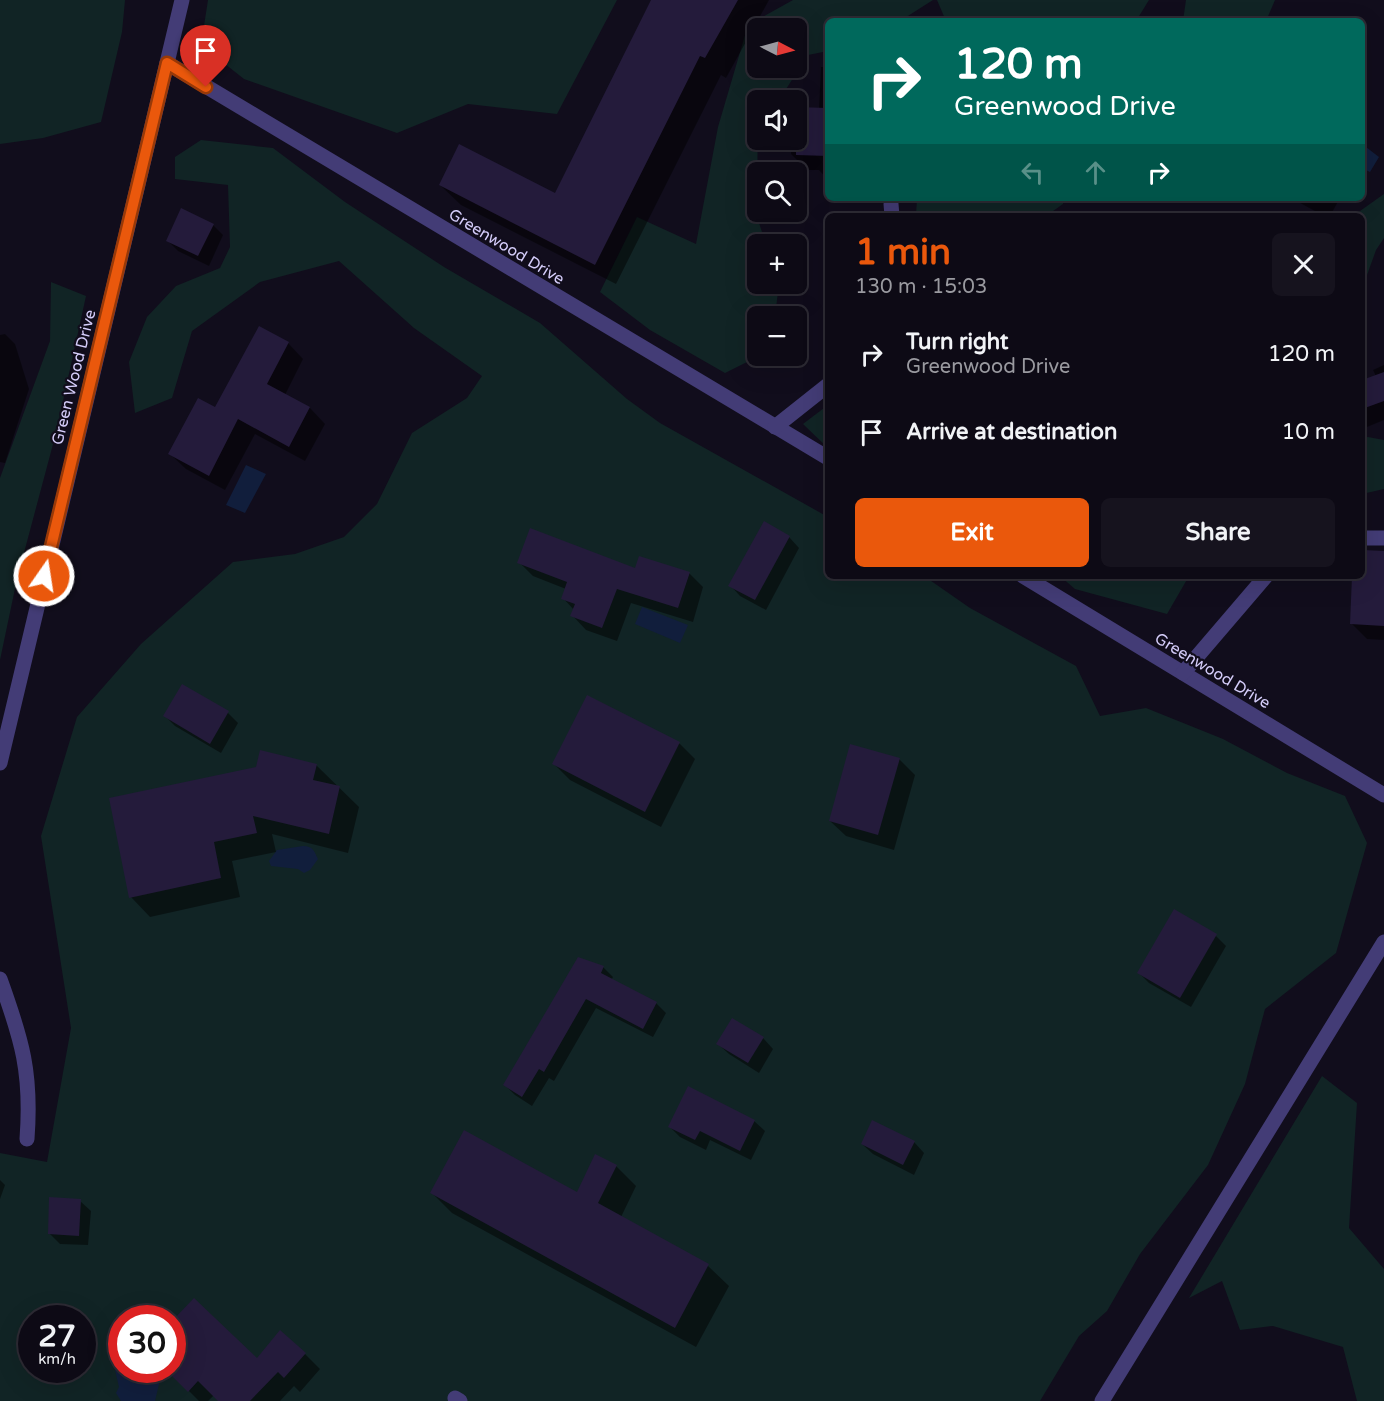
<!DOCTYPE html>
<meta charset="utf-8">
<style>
:root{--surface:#0d0a15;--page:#16131e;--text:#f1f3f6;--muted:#9a9aa0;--line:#2d2b34;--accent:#ea580c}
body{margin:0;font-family:"Varela Round",sans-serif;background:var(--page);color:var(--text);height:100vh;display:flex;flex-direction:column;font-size:22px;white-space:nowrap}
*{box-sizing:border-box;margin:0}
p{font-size:20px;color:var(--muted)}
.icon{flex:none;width:33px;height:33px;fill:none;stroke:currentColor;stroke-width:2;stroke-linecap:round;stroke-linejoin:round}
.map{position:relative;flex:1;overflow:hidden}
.panel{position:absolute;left:825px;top:213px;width:540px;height:366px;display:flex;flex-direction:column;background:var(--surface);border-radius:9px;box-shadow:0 6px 24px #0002,0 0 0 2px var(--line)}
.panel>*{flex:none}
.hud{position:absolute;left:825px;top:18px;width:540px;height:183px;border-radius:9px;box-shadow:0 6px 24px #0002,0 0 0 2px var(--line);background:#00695c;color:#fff;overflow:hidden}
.needle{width:39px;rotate:96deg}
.buttons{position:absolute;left:747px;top:18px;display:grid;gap:12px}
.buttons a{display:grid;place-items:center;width:60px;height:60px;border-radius:9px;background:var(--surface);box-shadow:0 6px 24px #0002,0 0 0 2px var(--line);font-size:30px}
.speed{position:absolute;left:18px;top:1305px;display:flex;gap:12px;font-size:30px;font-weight:700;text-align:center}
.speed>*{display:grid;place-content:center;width:78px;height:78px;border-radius:50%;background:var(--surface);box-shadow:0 6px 24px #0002,0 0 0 2px var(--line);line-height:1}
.speed small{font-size:15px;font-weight:400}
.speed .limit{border:9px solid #d22;background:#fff;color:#111}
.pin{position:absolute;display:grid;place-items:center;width:51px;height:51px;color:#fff;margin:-62px -26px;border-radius:50% 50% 50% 0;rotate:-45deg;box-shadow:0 0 6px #0007}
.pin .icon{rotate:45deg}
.me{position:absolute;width:66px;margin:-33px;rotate:13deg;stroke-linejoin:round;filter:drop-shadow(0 0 4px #0008)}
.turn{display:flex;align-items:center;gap:21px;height:126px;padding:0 30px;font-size:27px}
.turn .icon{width:78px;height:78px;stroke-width:2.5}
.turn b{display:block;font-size:42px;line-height:51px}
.lanes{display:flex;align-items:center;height:57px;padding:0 30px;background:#0003;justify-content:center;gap:30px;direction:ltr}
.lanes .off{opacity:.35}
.round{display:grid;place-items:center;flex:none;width:63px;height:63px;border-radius:9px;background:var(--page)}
.headline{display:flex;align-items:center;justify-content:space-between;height:102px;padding:0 30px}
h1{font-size:36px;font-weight:700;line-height:45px;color:var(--accent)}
.button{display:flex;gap:12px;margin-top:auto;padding:12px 30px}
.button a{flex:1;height:69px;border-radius:9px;background:var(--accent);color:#fff;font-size:24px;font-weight:700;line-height:69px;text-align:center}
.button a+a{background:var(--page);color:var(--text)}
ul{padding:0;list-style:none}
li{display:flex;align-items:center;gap:18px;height:78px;padding:0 30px}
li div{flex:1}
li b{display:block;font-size:22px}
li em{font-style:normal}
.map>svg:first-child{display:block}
.green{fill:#112425;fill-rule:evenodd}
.water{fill:#111e3c}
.shadow{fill:#0007}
.building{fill:#241b3b}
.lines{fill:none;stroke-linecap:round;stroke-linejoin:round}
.minor{stroke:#433c76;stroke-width:15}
.route-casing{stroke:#983908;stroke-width:15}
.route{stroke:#ea580c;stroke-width:10}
.labels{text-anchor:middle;stroke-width:4.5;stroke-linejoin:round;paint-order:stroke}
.street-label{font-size:16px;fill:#d5cdfa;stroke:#110d1c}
</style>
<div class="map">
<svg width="1384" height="1401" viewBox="0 0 1384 1401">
<rect width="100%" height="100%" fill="#110d1c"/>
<g class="green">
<path d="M0,0h125l-3,32 -21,90 -58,16 -43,6z"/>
<path d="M208,0h409l-60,114 -89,-10 -71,29 -153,-54 -43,-34z"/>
<path d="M793,0h140l-33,21h-72v30l-20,4 -29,45h-21l-1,117 9,27h-8v40h21l-4,32h-17l1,40 -34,17 -75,-43 -50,-38 37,-75 59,27 22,-117 30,-102zM758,28h38v40h-38z"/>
<path d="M937,0h212l-13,21h-190z"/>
<path d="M1186,0h89l-9,21h-83z"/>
<path d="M201,140l72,8 72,54 99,65 96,56 87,76 33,24 168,94v59h96l46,32 106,58 24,50 46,-8 77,31 64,34 58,23 22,47 -31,110 -71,56 -20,75 -37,81 -68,89 -33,57 -28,25 -39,65h-1040v-248l47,9 24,-134 -30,-192 36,-119 64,-73 92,-82 62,-8 49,-17 33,-33 35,-71 55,-35 15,-22 -68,-48 -75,-67 -79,21 -68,49 -20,67 -37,15 -6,-51 18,-45 29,-31 44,-18 10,-21 -2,-62 -53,-6v-22zM32,1318h50v52h-50zM122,1318h50v52h-50z"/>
<path d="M1384,194v44l-8,12 -14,39v-73h-9z"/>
<path d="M917,198h147l-1,6 -17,12h-130z"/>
<path d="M51,282l35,14 -30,137 -39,146 -17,81v-182l50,-137z"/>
<path d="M828,405v43l-25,-24z"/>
<path d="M1368,437l16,3v49l-22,5v-56z"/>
<path d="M1060,576h129l-22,38 -92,-25z"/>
<path d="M1322,1076l35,27 -8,125 35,41v132h-27l-14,-54 -70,-21 -33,4 -18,-49 -33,17z"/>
</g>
<g class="water">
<path d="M1362,144l17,13 -9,15 -8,-4z"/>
<path d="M246,465l20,9 -21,39 -19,-8z"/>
<path d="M642,607l46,18 -8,18 -45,-19z"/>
<path d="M303,846c10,0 11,5 15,13l-8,11 -6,3 -6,-4 -27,-3 -2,-5 8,-11z"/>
<path d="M121,1349l1,21c14,0 31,-5 38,10l-5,21h-34l-5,-8 3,-6 -7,-30z"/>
</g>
<g class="shadow">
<path d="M653,0h116l-43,78 -5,-3 -105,209 -155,-79 -21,-20 115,10z"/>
<path d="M821,67h7v113l-9,-10h-12l-16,-16 1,-14h4l23,-30z"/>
<path d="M1291,198h49l-10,18h-6z"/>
<path d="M213,225l10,10 -14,31 -31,-15 -11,-11z"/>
<path d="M5,334l10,10 14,45 -24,74 -5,-1v-127z"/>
<path d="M288,343l15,16 -18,36 25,13 15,16 -20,37 -50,-27 -30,56 -39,-21 -16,-15z"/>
<path d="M1384,365v55l-22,9v-47l14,-6 -3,-6z"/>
<path d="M789,537l10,11 -33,62 -26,-14 -10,-11z"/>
<path d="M1362,551l22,2v87l-17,-1 -16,-16 3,-47h8z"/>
<path d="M519,562l170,11 14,14 -10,35 -62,-19 -14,38 -31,-11 -14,-15 2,-5 -11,-12 3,-9 -33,-13z"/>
<path d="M588,697l92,47 15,15 -34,68 -91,-47 -16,-16z"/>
<path d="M228,713l10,10 -17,30 -46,-27 -10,-10z"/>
<path d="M899,759l16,16 -21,75 -48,-14 -16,-15z"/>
<path d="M316,765l43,42 -11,46 -76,-19 4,18 -44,9 8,36 -90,20 -19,-20z"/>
<path d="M1216,936l10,10 -35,61 -42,-24 -10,-10z"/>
<path d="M603,967l10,10 -2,3 45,23 10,10 -13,24 -57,-29 -42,73 -5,-3 -17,28 -17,-11 -10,-10z"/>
<path d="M763,1038l10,11 -14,24 -30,-19 -11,-10z"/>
<path d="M754,1121l11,10 -14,29 -41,-20 -4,10 -26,-13 -10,-10z"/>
<path d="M914,1142l10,11 -10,22 -41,-21 -11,-10z"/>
<path d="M616,1166l20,20 -15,31 87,49 21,20 -33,61 -244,-134 -20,-20 146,1z"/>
<path d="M0,1180l5,5 -5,14z"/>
<path d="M80,1201l11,10 -3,34 -28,-1 -11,-11z"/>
<path d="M305,1354l15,15 -20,23 -6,-6 -14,15h-60l-6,-6 -6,6h-9l-29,-29z"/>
</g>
<g class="building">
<path d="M651,0h87l-33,58 -5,-2 -105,209 -156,-80 20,-41 96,49z"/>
<path d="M796,107l32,1v48l-32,-1z"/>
<path d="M181,208l33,16 -16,32 -32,-15z"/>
<path d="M259,326l30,16 -22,42 43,23 -21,40 -51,-28 -29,57 -41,-22 30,-56 17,9z"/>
<path d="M1384,372v29l-22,8v-29z"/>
<path d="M764,521l26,15 -35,64 -27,-14z"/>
<path d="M530,528l105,40 4,-12 51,16 -12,36 -61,-19 -15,39 -32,-12 5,-12 -14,-5 6,-17 -50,-19z"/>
<path d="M1362,550l22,1v75l-34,-2 2,-48h10z"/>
<path d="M182,684l47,27 -19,33 -47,-28z"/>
<path d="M587,695l93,47 -35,70 -93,-48z"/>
<path d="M850,744l50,14 -22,77 -49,-14z"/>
<path d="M260,750l57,14 -4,16 27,6 -11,48 -76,-18 4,17 -43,9 7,36 -92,20 -20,-100 147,-31z"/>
<path d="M1174,909l43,25 -37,64 -43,-25z"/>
<path d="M578,957l26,9 -3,7 56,29 -14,27 -57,-30 -42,73 -5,-3 -17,28 -19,-12z"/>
<path d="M732,1018l32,19 -16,26 -32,-19z"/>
<path d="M688,1086l67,34 -15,31 -40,-20 -5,9 -27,-13z"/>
<path d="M872,1120l43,21 -12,24 -42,-21z"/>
<path d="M464,1130l113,62 18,-38 22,11 -19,38 111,61 -34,64 -245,-135z"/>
<path d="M49,1197l32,2 -2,37 -31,-2z"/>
<path d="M194,1298l63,60 23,-28 26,23 -22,25 -6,-6 -28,29h-32l-20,-20 -10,11 -20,-20 4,-2v-49z"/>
</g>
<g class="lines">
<g class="minor">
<path d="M167,63l661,395"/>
<path d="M891,204l1,12"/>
<path d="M775,427l53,-42"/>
<path d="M1362,538h22"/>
<path d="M1023,576l361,219"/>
<path d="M1183,673l83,-97"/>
<path d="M0,763l182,-763"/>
<path d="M0,979c22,61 32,94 27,160"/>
<path d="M455,1398l5,3"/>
<path d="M1102,1401l282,-459"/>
</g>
</g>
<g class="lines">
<g class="route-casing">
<path id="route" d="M44,576l123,-513 39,24"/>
</g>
<use href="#route" class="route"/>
</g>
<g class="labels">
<g class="street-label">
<text transform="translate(507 246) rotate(31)" y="6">Greenwood Drive</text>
<text transform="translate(73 377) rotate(-76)" y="6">Green Wood Drive</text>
<text transform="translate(1213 670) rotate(31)" y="6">Greenwood Drive</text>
</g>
</g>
</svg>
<div class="buttons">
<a><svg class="needle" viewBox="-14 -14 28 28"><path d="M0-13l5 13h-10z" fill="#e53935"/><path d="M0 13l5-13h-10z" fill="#9a9aa0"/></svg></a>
<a><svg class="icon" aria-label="sound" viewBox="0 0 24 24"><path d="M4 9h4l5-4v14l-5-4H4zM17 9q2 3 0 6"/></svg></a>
<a><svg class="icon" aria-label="search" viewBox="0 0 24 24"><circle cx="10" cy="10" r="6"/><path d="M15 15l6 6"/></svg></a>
<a>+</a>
<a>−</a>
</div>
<div class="speed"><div>27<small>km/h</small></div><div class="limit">30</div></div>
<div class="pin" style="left:206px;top:87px;background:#d93025"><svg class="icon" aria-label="arrive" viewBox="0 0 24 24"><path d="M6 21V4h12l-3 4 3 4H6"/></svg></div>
<svg class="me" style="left:44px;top:576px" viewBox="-20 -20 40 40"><circle r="17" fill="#ea580c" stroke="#fff" stroke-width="3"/><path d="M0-11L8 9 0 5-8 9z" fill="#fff"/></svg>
<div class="hud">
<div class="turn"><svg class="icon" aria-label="right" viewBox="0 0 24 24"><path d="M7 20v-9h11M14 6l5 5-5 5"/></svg><div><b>120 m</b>Greenwood Drive</div></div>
<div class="lanes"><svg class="icon off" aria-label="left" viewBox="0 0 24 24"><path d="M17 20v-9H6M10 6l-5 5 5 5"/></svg><svg class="icon off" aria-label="ahead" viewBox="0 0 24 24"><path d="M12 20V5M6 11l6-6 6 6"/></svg><svg class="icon" aria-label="right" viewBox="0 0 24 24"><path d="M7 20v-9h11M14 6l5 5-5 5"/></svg></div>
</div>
<section class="panel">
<div class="headline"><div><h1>1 min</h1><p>130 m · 15:03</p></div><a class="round"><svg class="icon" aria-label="close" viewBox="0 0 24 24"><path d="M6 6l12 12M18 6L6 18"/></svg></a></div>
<ul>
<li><svg class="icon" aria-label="right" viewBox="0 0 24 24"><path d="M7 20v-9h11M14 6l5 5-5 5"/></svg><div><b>Turn right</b><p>Greenwood Drive</p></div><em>120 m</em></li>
<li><svg class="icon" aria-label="arrive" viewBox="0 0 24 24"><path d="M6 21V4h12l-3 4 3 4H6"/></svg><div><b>Arrive at destination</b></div><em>10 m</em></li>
</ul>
<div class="button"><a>Exit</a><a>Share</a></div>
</section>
</div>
